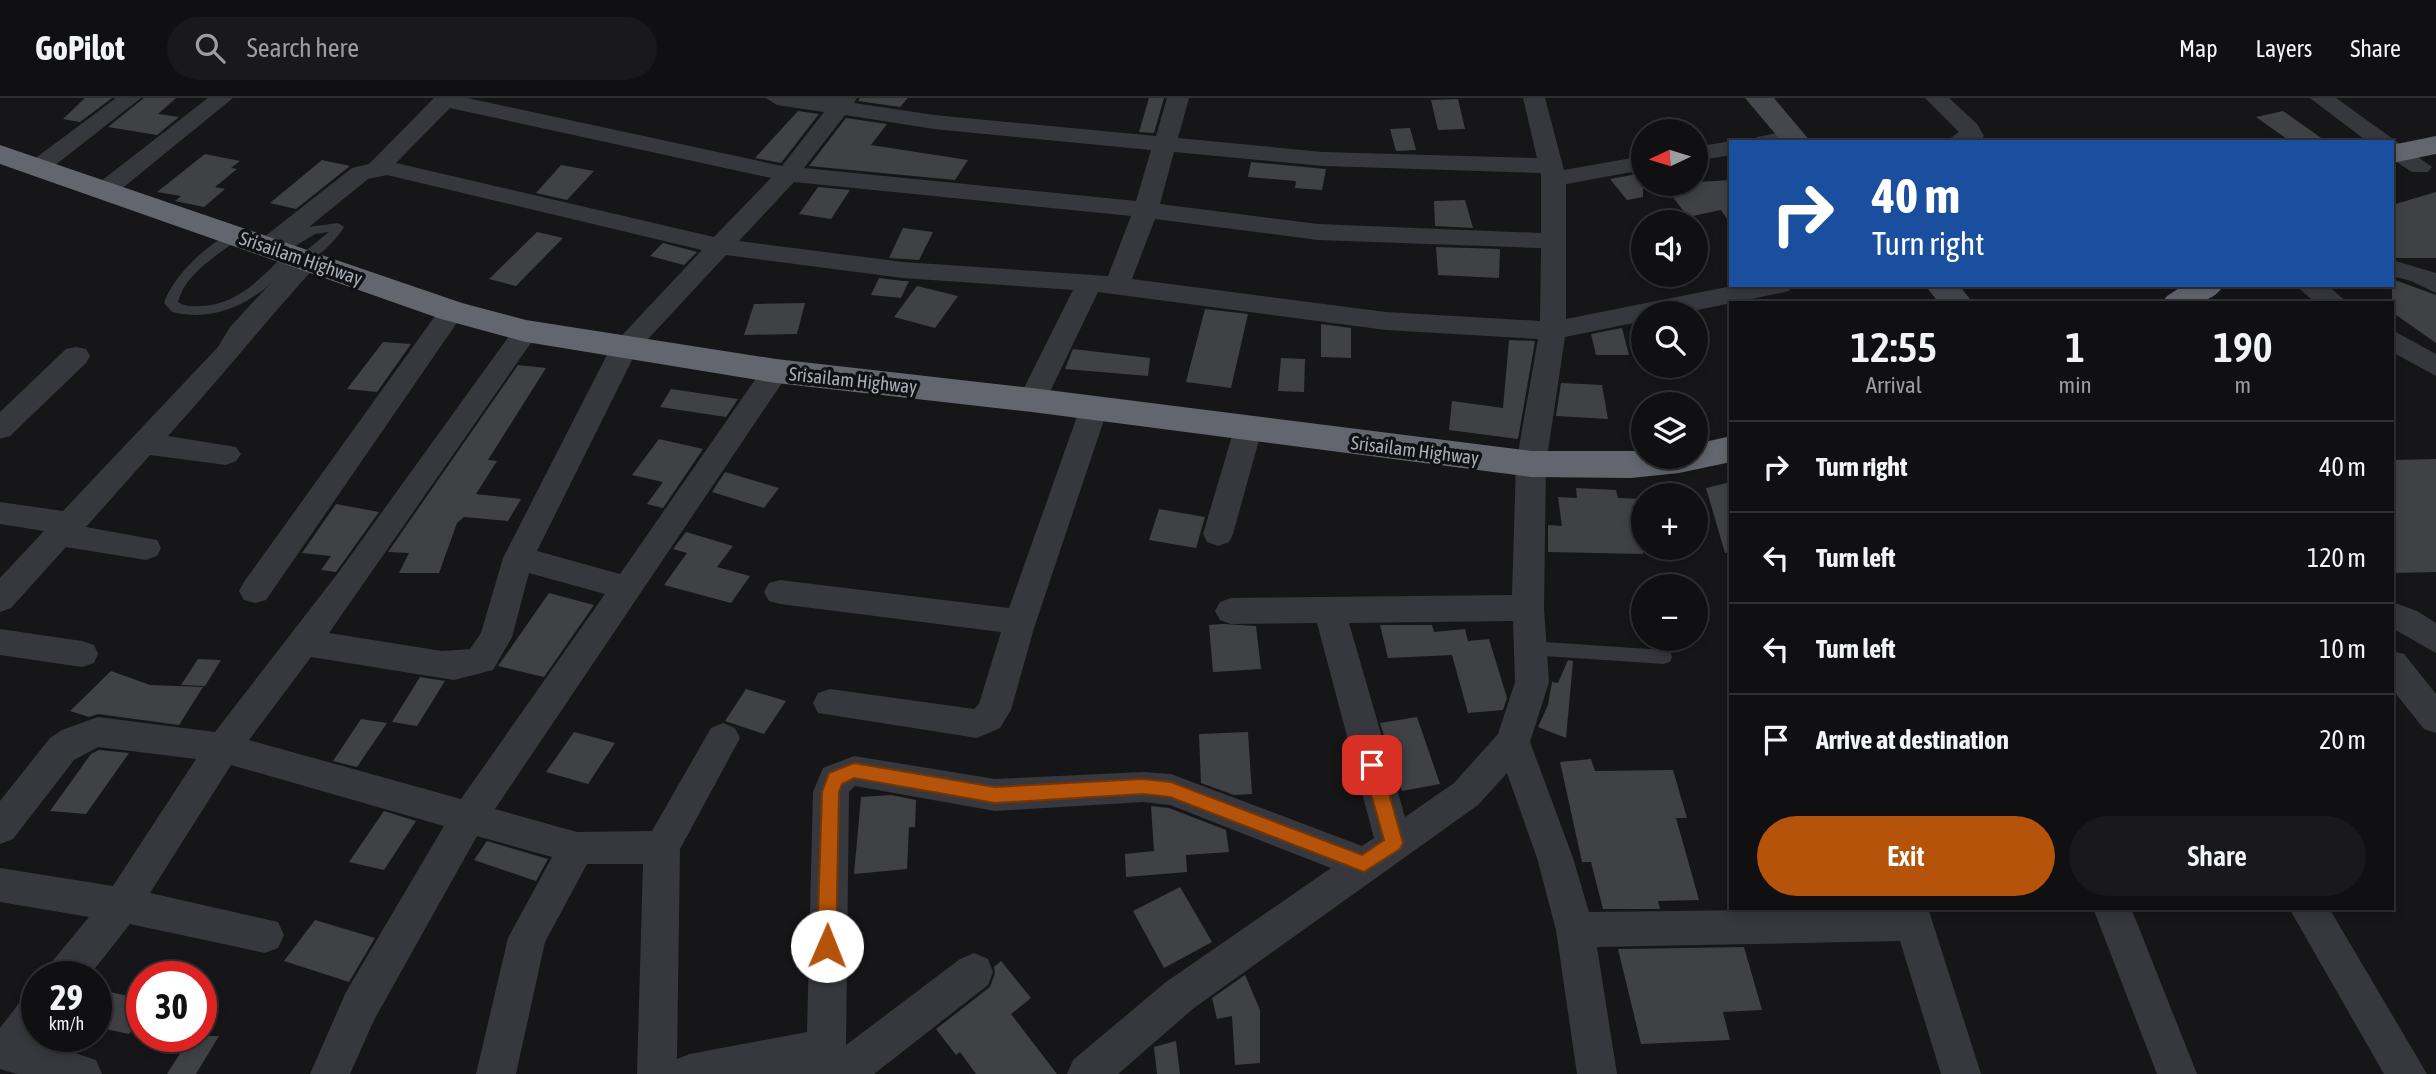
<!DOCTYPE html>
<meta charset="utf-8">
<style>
:root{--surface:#101012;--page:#19191b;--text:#f1f3f6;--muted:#9c9d9f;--line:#303032;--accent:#b45309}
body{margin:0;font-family:"Asap Condensed",sans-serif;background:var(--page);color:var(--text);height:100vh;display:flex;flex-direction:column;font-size:26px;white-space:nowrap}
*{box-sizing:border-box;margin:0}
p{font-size:23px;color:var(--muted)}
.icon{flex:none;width:38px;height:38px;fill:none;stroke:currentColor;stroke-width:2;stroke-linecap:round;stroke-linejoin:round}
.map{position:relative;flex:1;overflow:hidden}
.details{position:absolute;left:1729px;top:203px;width:665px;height:609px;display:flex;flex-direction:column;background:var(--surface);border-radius:0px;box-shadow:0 4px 10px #0003,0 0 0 2px var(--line)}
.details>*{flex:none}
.banner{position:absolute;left:1729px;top:42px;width:665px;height:147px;border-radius:0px;box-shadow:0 4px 10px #0003,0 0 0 2px var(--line);background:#1a4fa0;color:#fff;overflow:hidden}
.needle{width:46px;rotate:266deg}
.buttons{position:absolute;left:1631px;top:21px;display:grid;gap:14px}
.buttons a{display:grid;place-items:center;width:77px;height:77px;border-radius:50%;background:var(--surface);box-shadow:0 4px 10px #0003,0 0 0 2px var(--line);font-size:35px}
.speed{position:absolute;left:21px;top:863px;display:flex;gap:14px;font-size:35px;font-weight:700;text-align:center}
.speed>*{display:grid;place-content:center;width:91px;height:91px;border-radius:50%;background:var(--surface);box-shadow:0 4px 10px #0003,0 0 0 2px var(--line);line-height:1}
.speed small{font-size:18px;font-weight:400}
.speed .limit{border:10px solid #d22;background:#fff;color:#111}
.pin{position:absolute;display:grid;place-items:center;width:60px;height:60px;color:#fff;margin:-30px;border-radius:14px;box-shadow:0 4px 10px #0006}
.me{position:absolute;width:77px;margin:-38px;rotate:1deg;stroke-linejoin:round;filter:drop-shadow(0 0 5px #0008)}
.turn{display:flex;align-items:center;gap:24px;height:147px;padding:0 28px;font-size:32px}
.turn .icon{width:91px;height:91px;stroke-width:2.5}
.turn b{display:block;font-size:49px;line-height:60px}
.eta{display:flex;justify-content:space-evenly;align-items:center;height:119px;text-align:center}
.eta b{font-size:42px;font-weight:600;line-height:49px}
.cta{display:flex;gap:14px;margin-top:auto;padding:14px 28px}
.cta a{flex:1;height:80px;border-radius:42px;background:var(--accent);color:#fff;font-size:28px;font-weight:600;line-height:80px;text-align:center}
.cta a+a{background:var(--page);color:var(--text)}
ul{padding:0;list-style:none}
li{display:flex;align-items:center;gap:21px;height:91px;padding:0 28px;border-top:2px solid var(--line)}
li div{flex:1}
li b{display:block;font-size:26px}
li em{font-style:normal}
header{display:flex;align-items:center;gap:42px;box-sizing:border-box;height:98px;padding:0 35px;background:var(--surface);border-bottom:2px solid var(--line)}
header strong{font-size:33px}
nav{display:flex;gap:38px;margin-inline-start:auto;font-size:24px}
.search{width:490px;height:63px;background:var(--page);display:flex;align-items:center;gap:18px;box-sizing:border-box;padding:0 24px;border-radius:38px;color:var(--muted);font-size:26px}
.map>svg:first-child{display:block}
.building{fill:#404145}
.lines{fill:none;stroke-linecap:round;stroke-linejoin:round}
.lane{fill:#37383d;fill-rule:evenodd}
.street{fill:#37383d;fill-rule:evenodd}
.secondary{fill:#45474d;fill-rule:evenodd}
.highway{fill:#63666e;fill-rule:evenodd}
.route{fill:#b45309;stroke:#753606;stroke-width:2}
.labels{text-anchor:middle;stroke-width:7;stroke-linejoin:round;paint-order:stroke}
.street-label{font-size:19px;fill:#a8adb8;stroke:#111113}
</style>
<header>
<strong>GoPilot</strong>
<div class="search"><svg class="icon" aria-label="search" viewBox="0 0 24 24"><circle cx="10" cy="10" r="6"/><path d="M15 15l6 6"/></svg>Search here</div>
<nav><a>Map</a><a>Layers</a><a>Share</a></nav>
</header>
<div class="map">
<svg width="2436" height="976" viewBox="0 0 2436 976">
<rect width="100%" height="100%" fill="#161618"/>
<g class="building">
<path d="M85,0h27l-32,24 -17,-3z"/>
<path d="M144,0h32l-18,16 21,3 -22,18 -49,-8z"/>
<path d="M860,0h48l-8,9 -42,-6z"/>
<path d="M1149,0h15l-10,35 -15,-1z"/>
<path d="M1458,1l7,30 -27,1 -7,-30z"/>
<path d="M798,13l21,3 -38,49 -26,-5z"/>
<path d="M2283,13l44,31h-36l-35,-25z"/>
<path d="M846,20l41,6 -16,21 97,15 -13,20 -146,-14z"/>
<path d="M1410,30l6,22 -20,1 -6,-22z"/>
<path d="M205,56l35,7 -9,7 6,1 -22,18 10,2 -21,18 -29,-6 6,-5 -24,-4z"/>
<path d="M322,62l28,6 -54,43 -26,-6z"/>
<path d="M1251,64l75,7 -4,21 -27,-2 1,-7 -48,-4z"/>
<path d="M561,67l33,6 -27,29 -31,-7z"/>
<path d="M1643,75v24l-16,3 -17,-21z"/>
<path d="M1731,82v45l-10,-15 -33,7 -25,-33z"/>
<path d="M818,89l32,3 -19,29 -32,-5z"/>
<path d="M2436,94v66h-44v-53z"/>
<path d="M1465,102l8,28 -38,-2 -1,-25z"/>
<path d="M903,130l30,4 -14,28 -30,-2z"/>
<path d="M537,134l26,6 -47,48 -27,-7z"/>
<path d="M663,145l34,9 -13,13 -34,-9z"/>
<path d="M1436,149l64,2 -1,29 -61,-3z"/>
<path d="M879,180l24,3h6l-8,17 -30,-3z"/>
<path d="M2392,181l44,16v48l-44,-31z"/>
<path d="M917,188l41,10 -23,32 -41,-11z"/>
<path d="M805,205l-8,31 -53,1 10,-31z"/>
<path d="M1205,211l43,5 -17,74 -45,-6z"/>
<path d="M1321,226l30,4v30l-30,-1z"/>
<path d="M1622,230l7,27h-33l-5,-21z"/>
<path d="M1509,242l26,1 -17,98 -69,-9 3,-29 51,7z"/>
<path d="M383,244l28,2 -34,48 -30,-3z"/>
<path d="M1073,251l77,9 -2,18 -83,-7z"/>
<path d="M1281,260l24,1 -1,33 -26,-1z"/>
<path d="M518,267l28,3 -58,92 9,1 -21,33 45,5 -13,22 -44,-4 -7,6 -18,50h-40l10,-20 -21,-1z"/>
<path d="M1561,285l41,2 6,34 -52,-3z"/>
<path d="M671,291l67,10 -12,18 -66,-10z"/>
<path d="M659,341l44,10 -40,59 -16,-4 16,-22 -31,-7z"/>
<path d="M2436,361v113l-44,1v-113z"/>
<path d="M725,374l54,16 -15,20 -52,-16z"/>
<path d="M1731,384v70l-6,1 -19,-65z"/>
<path d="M1576,390l40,2 2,8 25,1v55l-95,-2v-27l14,1 -4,-29 19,1z"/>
<path d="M336,406l43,8 -43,60 -15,-2 10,-14 -29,-3z"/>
<path d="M1159,411l46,8 -9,31 -47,-8z"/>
<path d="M686,434l47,14 -16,21 33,9 -19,27 -67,-18 23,-32 -14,-4z"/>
<path d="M549,495l45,12 -50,72 -46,-11z"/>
<path d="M1223,526l33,2 5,43 -48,3 -4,-47z"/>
<path d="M1380,527h52l2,7 31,-3 3,12 21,-2 18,59 -4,12 -35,3 -16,-58 -64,3z"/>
<path d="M198,561l23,1 -16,26 -24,-1z"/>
<path d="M1568,562l5,1 -7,77 -28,-11 10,-22 4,-23 6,1z"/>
<path d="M111,573l39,14 53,2 -24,38 -81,-11 -9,3 -19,-6z"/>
<path d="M420,579l25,4 -28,45 -25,-4z"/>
<path d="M746,591l40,12 -22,33 -39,-13z"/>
<path d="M1417,619l23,67 -38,7 -22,-68z"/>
<path d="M361,621l26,4 -30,44 -24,-6z"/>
<path d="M574,634l41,11 -27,41 -42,-12z"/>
<path d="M1248,634l4,62 -18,1 -33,-12 -2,-49z"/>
<path d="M99,652l30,3 -43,61 -36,-3 41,-57z"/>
<path d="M1591,661l4,12 78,-1 14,48h-11l23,82 -41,1 2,8h-57l-12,-47h-9l-22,-100z"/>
<path d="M891,697l25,5 -1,27h-6l-2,42 -53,5 7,-77z"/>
<path d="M1151,708l18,2 57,22 3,22 -43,3 1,17 -61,5 -1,-23 29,-3z"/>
<path d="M384,713l32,10 -32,49 -35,-8z"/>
<path d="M487,743l61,18 -12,22 -62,-21z"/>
<path d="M1180,789l32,55 -48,26 -31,-57z"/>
<path d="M315,822l60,18 -26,44 -65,-21z"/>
<path d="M1744,849l18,63 -39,2 7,28 -89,4 -23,-95z"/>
<path d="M1001,863l30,37 -20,16 46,60h-81l-16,-22 -4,3 -20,-26 54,-42 5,-14 -1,-6z"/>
<path d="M1245,877l15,35v53l-25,2 -3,-49 -15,3 -5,-21z"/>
<path d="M96,891l46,10v17l-13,18 -33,-7z"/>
<path d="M191,938h28l-23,38h-29z"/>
<path d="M1176,943l4,33h-23l-3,-27z"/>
</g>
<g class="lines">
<g class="lane">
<path d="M338,125l6,4c-8,13 -28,36 -46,34l-1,-3 32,-26 -14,2 -33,20 -4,1 -6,-4 36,-24z"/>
<path d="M235,134l6,4 -2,3c-23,17 -53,34 -61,63 6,4 13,5 21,4 38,0 63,-29 88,-54h8l2,3c-29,39 -74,70 -125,57l-8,-9c8,-26 45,-62 71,-71z"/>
<path d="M1530,543l134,9 6,2 2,5 -2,5 -6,2 -134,-9 -6,-2 -2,-5 2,-5z"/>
</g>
<g class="street">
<path d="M116,0h25l-96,75h-16l-4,-5 4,-5z"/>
<path d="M208,0h25l-119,97h-18l-3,-5 3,-5z"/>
<path d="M434,0h33l315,68 42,-54 -47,-7 -11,-7h91l-3,5 80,12 222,21 11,-38h22l-11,40 145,14 214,6 -14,-60h22l19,72 79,-14v14l-77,14v135l171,-34h56l-4,6 -9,2 -97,20h-40v8l-78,16 -19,127 -2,144 5,74 -19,60 43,116 16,54 339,-4 53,166h-40l-41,-133 -303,6 20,127h-40l-21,-144 -19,-72 -30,-85 -29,32 -284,203 -76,66h-51l6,-14 93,-78 165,-114 -161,-63 -27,-3 -148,9 -140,-25 -6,6 -3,253 114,-86 14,-6 14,6 5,13 -5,13 -114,89h-237l6,-210h-56l-42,78 -29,132h-40l32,-136 44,-81 -75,-21 -103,184 -24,54h-40l36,-82 98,-166 -213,-61 -81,128 128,29 6,13 -6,13 -13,5 -135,-29 -41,52h-43l5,-13 38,-46 -89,-15v-34l113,18 83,-127 -98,-12 -24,13 -61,79 -13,5v-43l50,-63 12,-8 36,-13 117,15 123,-159 179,-248 9,-3 9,3 4,6 -4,6 -206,296 113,18 28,-2 11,-16 22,-75 108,-211 91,-97 -315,-75 -19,4 -91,74h-18l-4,-6 4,-6 93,-73 17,-4zM450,10l321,70 -57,59 -318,-74zM845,17l89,14 217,21 -15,51 -332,-33zM1174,54l149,14 218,7v60l-223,-9 -158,-20zM794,84l337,34 -23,60 -205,-14 -164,-21zM1155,121l163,21 223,8 -1,73 -154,-9 -254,-33zM726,157l177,23 170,12 -55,110 4,7 10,3 10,-3 4,-7 52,-108 288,38 152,9 -22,125 -4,131 -281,3 -11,4 -5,9 5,9 11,4 86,-1 57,215 -12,8 -191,-72 -28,-2 -148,7 -141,-23 -31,12 -10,24 -6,240 -117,22 -13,5 3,-210 60,-111 -5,-10 -12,-5 -12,5 -59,103 -75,1 -82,-23 295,-438 -4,-7 -10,-2 -10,2 -146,210 -83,-23 99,-199zM529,475l76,21 -144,205 -212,-59 62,-83 143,23 39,-10 19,-33zM1513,523l2,61 -17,52 -44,49 -49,34 -56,-194z"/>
<path d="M1925,0h24l28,26 7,12 -4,5 -35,1 14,-10z"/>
<path d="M2310,0h26l96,69 -4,5h-16l-20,-13v-17h-24z"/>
<path d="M1792,32l8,2 4,5 -4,5h-46l3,-5z"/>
<path d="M1731,43l3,1h-3v13l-35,6v-14z"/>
<path d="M307,154l9,2 4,6 -4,6c-51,56 -97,114 -148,170l68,11 5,7 -5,7 -10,4 -76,-10 -64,72 71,13 4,8 -4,8 -11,4 -80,-13 -55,61 -11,4v-34l44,-47 -44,-7v-22l63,9 155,-164 12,-20 68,-73z"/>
<path d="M2392,162l44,13v20l-25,-12 -19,-5z"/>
<path d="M2295,187h32l21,18h-32z"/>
<path d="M452,204l9,3 4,6 -199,289 -11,3 -11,-3 -5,-9 5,-9 199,-277z"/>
<path d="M2392,232l44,24v22l-44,-24z"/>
<path d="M76,249l10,2 4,7 -4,7 -76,73 -10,3v-27l66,-63z"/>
<path d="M1094,300l10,3 4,7 -74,220 -23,82 -11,18 -23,10 -159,-25 -5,-10 5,-10 12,-4 144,20 5,-5 22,-72 -221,-28 -11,-3 -5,-9 5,-9 11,-3 229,28 71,-200 4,-7z"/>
<path d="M1248,321l10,3 4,7 -29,105 -4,8 -11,4 -11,-4 -4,-8 31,-105 4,-7z"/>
<path d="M2392,504l25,9 19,12v30l-44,-25z"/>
<path d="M0,531l82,12 12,4 4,9 -4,9 -12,4 -82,-12z"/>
<path d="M2392,553l12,3 32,40v39l-12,-4 -32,-40z"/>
<path d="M2093,810h38l66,166h-40z"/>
<path d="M2289,810h40l98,166h-43z"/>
<path d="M37,895v43h6l-4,5 57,19 6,14h-85l-17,-5v-41l23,-30z"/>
</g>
<g class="secondary">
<path d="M1745,0h29l37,44h-29z"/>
<path d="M1925,187h34l14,18h-34z"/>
</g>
<g class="highway">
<path d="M2436,38v18l-44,9v-18z"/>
<path d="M0,47l462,158 64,17 250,39 256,29 499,63h112v6h53v-13l35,-8v26l-52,11 -48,5 -100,-1 -499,-65 -256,-29 -250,-41 -85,-23 -441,-155z"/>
<path d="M2184,187h40c-14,22 -39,18 -62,18l5,-7z"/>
</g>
</g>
<path class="route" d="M1372,660l9,7 22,78 -3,6 -36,23 -194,-75 -27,-3 -148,9 -141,-25 -12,6 -3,8 -3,154 -2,6 -7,3 -7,-3 -3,-6 5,-154 7,-19 25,-10 141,24 148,-8 28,3 191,73 22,-15 -21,-75z"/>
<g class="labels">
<g class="street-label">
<text transform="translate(301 160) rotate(19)" y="7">Srisailam Highway</text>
<text transform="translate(853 282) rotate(6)" y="7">Srisailam Highway</text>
<text transform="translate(1415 352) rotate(7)" y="7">Srisailam Highway</text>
</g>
</g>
</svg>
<div class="buttons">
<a><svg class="needle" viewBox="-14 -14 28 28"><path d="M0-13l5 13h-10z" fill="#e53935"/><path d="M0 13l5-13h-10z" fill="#9c9d9f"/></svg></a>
<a><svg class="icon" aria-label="sound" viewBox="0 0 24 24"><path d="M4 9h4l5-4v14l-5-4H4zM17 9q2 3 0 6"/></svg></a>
<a><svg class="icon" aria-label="search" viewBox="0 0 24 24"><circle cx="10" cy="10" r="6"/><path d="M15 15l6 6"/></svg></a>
<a><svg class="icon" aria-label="layers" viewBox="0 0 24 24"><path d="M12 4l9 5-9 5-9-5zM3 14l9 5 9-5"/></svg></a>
<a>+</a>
<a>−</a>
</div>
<div class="speed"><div>29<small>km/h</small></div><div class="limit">30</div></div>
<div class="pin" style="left:1372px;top:667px;background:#d93025"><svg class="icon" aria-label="arrive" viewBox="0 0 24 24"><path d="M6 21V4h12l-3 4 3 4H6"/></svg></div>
<svg class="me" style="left:827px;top:848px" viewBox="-20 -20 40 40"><circle r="19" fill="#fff"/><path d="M0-13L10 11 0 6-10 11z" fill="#b45309"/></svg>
<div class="banner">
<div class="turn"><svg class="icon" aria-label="right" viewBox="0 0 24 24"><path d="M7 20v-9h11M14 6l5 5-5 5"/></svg><div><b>40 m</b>Turn right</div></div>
</div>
<section class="details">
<div class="eta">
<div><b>12:55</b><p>Arrival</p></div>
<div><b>1</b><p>min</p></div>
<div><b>190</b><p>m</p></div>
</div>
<ul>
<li><svg class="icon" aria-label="right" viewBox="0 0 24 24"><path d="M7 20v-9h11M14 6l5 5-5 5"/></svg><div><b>Turn right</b></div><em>40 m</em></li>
<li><svg class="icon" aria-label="left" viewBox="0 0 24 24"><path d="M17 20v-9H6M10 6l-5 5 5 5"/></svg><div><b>Turn left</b></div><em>120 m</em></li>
<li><svg class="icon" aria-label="left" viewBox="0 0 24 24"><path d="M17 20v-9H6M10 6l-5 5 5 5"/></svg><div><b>Turn left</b></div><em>10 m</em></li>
<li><svg class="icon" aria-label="arrive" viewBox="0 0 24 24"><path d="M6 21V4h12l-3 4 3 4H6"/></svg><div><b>Arrive at destination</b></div><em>20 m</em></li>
</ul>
<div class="cta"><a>Exit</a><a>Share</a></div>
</section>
</div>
